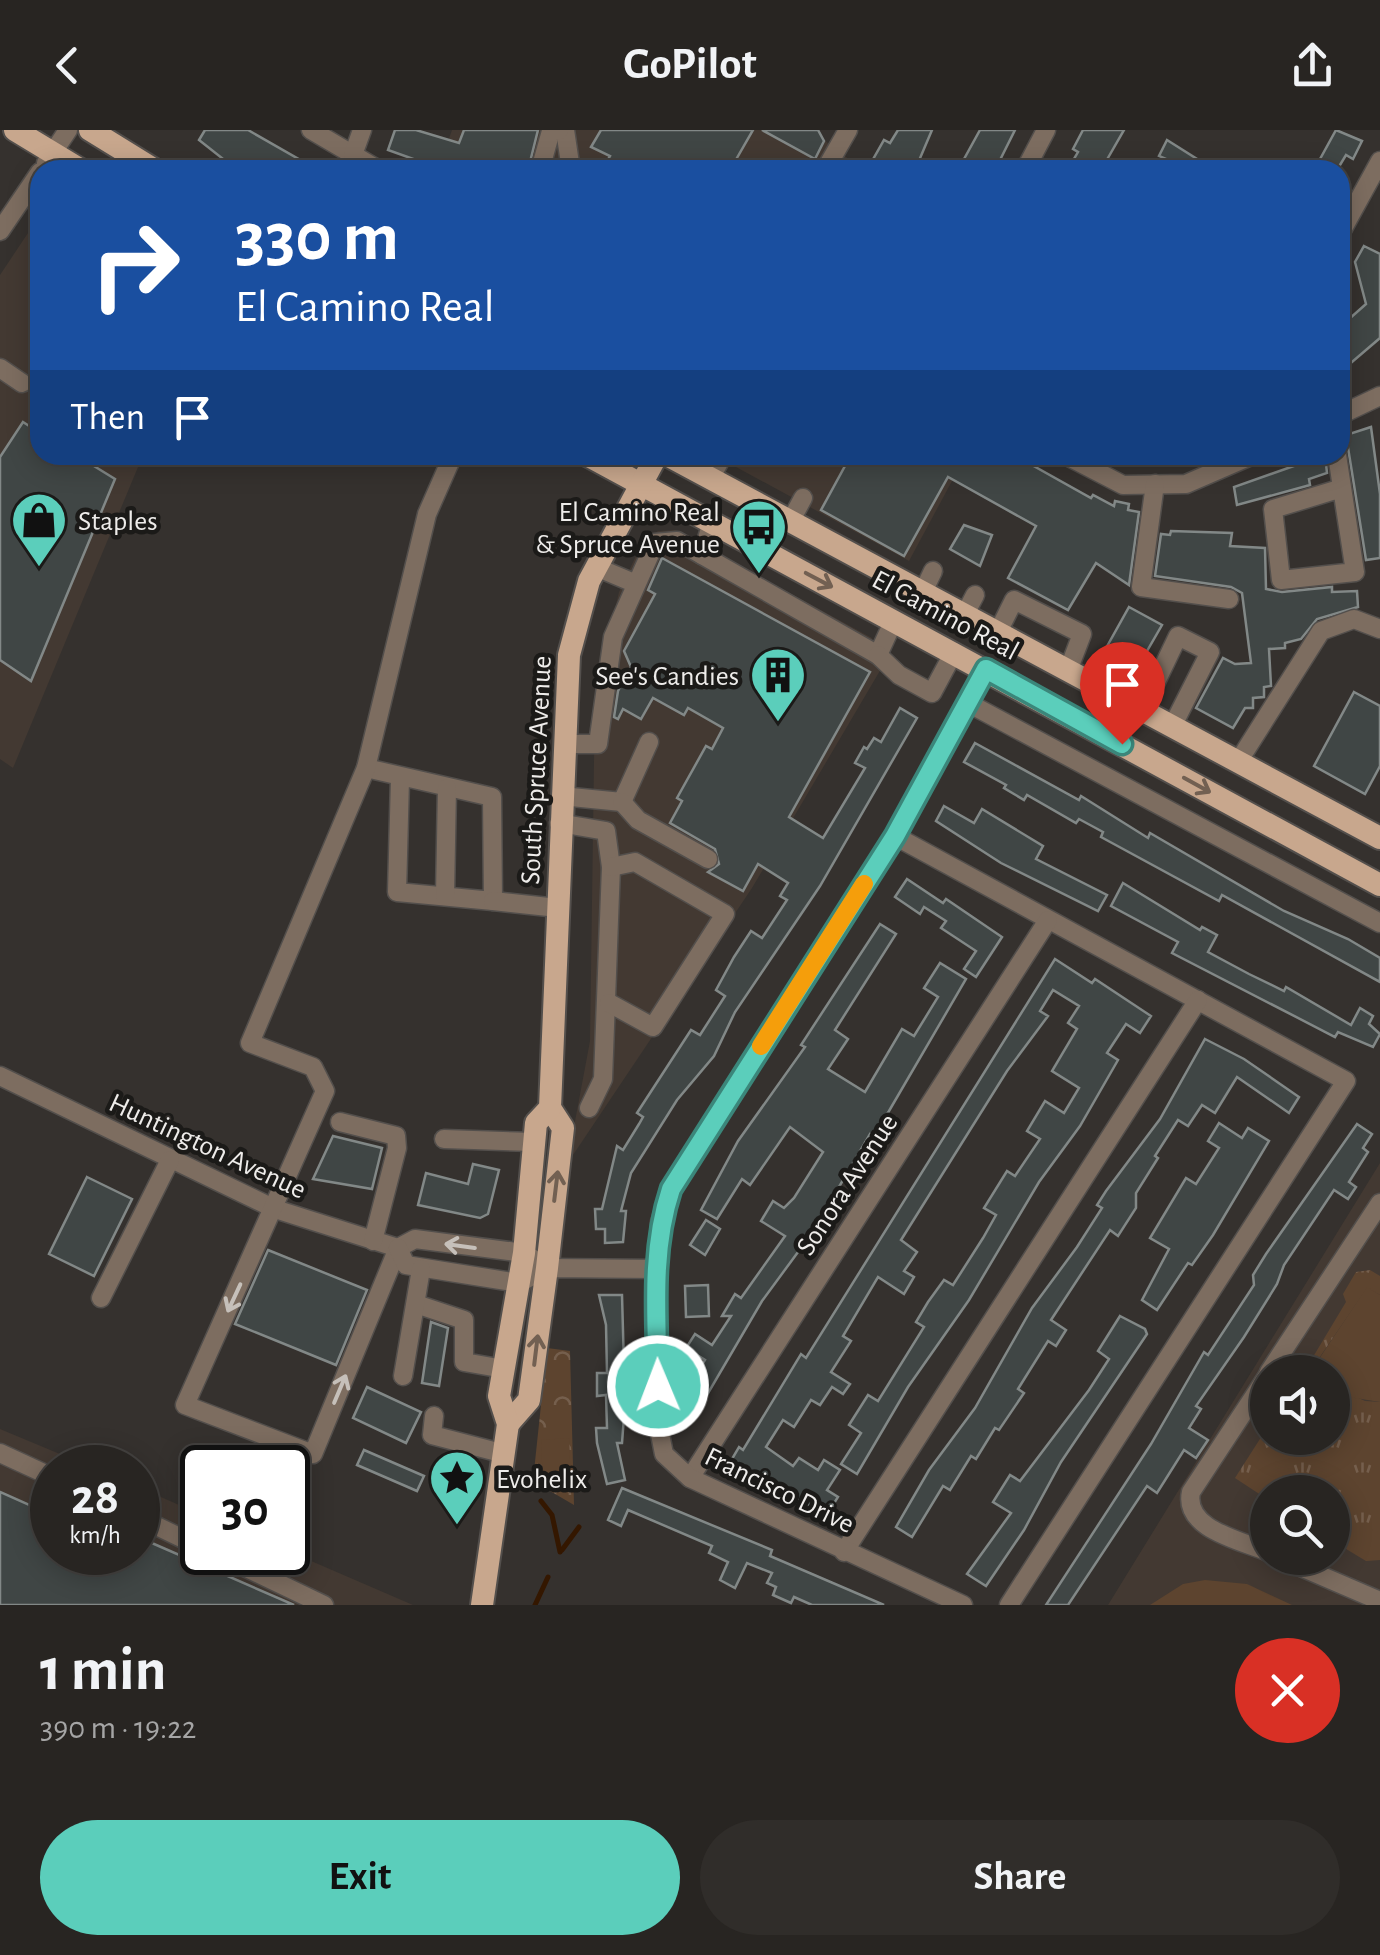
<!DOCTYPE html>
<meta charset="utf-8">
<style>
:root{--surface:#282522;--page:#302d2a;--text:#f1f3f6;--muted:#a5a5a5;--line:#444240;--accent:#5bcebb}
body{margin:0;font-family:"Alegreya Sans",sans-serif;background:var(--page);color:var(--text);height:100vh;display:flex;flex-direction:column;font-size:38px;white-space:nowrap}
*{box-sizing:border-box;margin:0}
p{font-size:32px;color:var(--muted)}
.icon{flex:none;width:55px;height:55px;fill:none;stroke:currentColor;stroke-width:2;stroke-linecap:round;stroke-linejoin:round}
.map{position:relative;height:1475px;overflow:hidden}
.side{display:flex;flex-direction:column;background:var(--surface);flex:1}
.side>*{flex:none}
.hud{position:absolute;left:30px;top:30px;width:1320px;height:305px;border-radius:30px;box-shadow:0 5px 25px #0003,0 0 0 2px var(--line);background:#1a4fa0;color:#fff;overflow:hidden}
.buttons{position:absolute;left:1250px;top:1225px;display:grid;gap:20px}
.buttons a{display:grid;place-items:center;width:100px;height:100px;border-radius:50%;background:var(--surface);box-shadow:0 5px 25px #0003,0 0 0 2px var(--line);font-size:50px}
.speed{position:absolute;left:30px;top:1315px;display:flex;gap:20px;font-size:50px;font-weight:700;text-align:center}
.speed>*{display:grid;place-content:center;width:130px;height:130px;border-radius:50%;background:var(--surface);box-shadow:0 5px 25px #0003,0 0 0 2px var(--line);line-height:1}
.speed small{font-size:25px;font-weight:400}
.speed .limit{border:5px solid #111;border-radius:15px;background:#fff;color:#111}
.pin{position:absolute;display:grid;place-items:center;width:85px;height:85px;color:#fff;margin:-102px -42px;border-radius:50% 50% 50% 0;rotate:-45deg;box-shadow:0 0 10px #0007}
.pin .icon{rotate:45deg}
.me{position:absolute;width:110px;margin:-55px;rotate:359deg;stroke-linejoin:round;filter:drop-shadow(0 0 8px #0008)}
.turn{display:flex;align-items:center;gap:35px;height:210px;padding:0 40px;font-size:45px}
.turn .icon{width:130px;height:130px;stroke-width:2.5}
.turn b{display:block;font-size:70px;line-height:85px}
.then{display:flex;align-items:center;height:95px;padding:0 40px;background:#0003;gap:20px;font-size:38px}
.round{display:grid;place-items:center;flex:none;width:105px;height:105px;border-radius:52px;background:var(--page)}
.headline{display:flex;align-items:center;justify-content:space-between;height:170px;padding:0 40px}
h1{font-size:60px;font-weight:700;line-height:75px}
.primary-button{display:flex;gap:20px;margin-top:auto;padding:20px 40px}
.primary-button a{flex:1;height:115px;border-radius:60px;background:var(--accent);color:#111;font-size:40px;font-weight:700;line-height:115px;text-align:center}
.primary-button a+a{background:var(--page);color:var(--text)}
header{display:flex;justify-content:space-between;align-items:center;height:130px;padding:0 40px;background:var(--surface);font-size:45px;font-weight:700}
.map>svg:first-child{display:block}
.built{fill:#433932;fill-rule:evenodd}
.grass{fill:url(#grass-tufts)}
.park{fill:url(#park-crowns)}
.pitch{fill:#5d442f}
.lines{fill:none;stroke-linecap:round;stroke-linejoin:round}
.stream{stroke:#341700;stroke-width:5}
.building{fill:#404645;stroke:#828887;stroke-width:2.5}
.minor-casing{stroke:#534f4c;stroke-width:21}
.major-casing{stroke:#534f4c;stroke-width:26}
.minor{stroke:#7d6d60;stroke-width:18}
.major{stroke:#c8a78d;stroke-width:22}
.oneway{stroke:#726052}
.oneway2{stroke:#c6c0ba}
.route-casing{stroke:#3b867a;stroke-width:25}
.route{stroke:#5bcebb;stroke-width:18}
.slow{stroke:#f59e0b;stroke-width:18}
.labels{text-anchor:middle;stroke-width:9;stroke-linejoin:round;paint-order:stroke}
.poi-label{font-size:28px;fill:#eeecea;stroke:#1b1a18;text-anchor:end}
.street-label{font-size:28px;fill:#eeecea;stroke:#1b1a18}
</style>
<header><svg class="icon" aria-label="back" viewBox="0 0 24 24"><path d="M15 5l-7 7 7 7"/></svg>GoPilot<svg class="icon" aria-label="share" viewBox="0 0 24 24"><path d="M12 15V3M7 8l5-5 5 5M5 13v7h14v-7"/></svg></header>
<div class="map">
<svg width="1380" height="1475" viewBox="0 0 1380 1475">
<defs>
<pattern id="grass-tufts" width="24" height="20" patternUnits="userSpaceOnUse" patternTransform="scale(2.5)"><rect width="24" height="20" fill="#5d442f"/><path d="M3 7l-1-3M5 7V3M7 7l1-3M15 17l-1-3M17 17v-4M19 17l1-3" fill="none" stroke="#755f4d"/></pattern>
<pattern id="park-crowns" width="20" height="18" patternUnits="userSpaceOnUse" patternTransform="scale(2.5)"><rect width="20" height="18" fill="#5d442f"/><path d="M2 6a3 3 0 1 1 6 0M12 15a3 3 0 1 1 6 0" fill="none" stroke="#755f4d"/></pattern>
</defs>
<rect width="100%" height="100%" fill="#35312e"/>
<g class="built">
<path d="M452,0h359l52,40h-425z"/>
<path d="M40,85v240h103l-130,313 -13,-9v-484z"/>
<path d="M714,325h252l-57,106z"/>
<path d="M675,400l197,108 9,31 -129,219 -185,276 23,-123 5,-350 24,-99 24,-51 15,-10z"/>
<path d="M1380,1033v442h-272zM1268,1242h64v66h-64zM1268,1362h64v66h-64z"/>
<path d="M0,1299l91,38 -39,1v84h86v-65l64,28v37l86,-1 125,54h-413z"/>
</g>
<g class="grass">
<path d="M1370,1140l10,6v19l-13,-7 -52,76 5,8h-16l42,-70 -3,-8 13,-22z"/>
<path d="M1333,1256l32,15 15,1v158l-14,1 -33,-20 -1,-49h-64l-1,7 -32,-21 32,-50 1,10h64z"/>
</g>
<path class="park" d="M547,1218l23,3 4,154 -41,-24z"/>
<g class="pitch">
<path d="M1367,1157l13,8v107l-31,-5 -16,-11 -1,-14h-12l-5,-7z"/>
<path d="M569,1308l2,45 -28,1 -2,-44z"/>
<path d="M1205,1450l42,4 45,21h-142l33,-21z"/>
</g>
<g class="lines">
<g class="stream">
<path d="M541,1371l11,14 8,37"/>
<path d="M562,1420l17,-23"/>
<path d="M535,1475l13,-28"/>
</g>
</g>
<g class="building">
<path d="M205,0h43l54,31 -6,9h-59l-38,-30z"/>
<path d="M395,0h21l43,13 5,-13h74l-10,40h-84l-56,-20z"/>
<path d="M601,0h152l-23,40h-128l8,-14 -19,-9z"/>
<path d="M762,0h56l6,11 -9,18z"/>
<path d="M898,0h34l-17,40h-48l17,-30 6,3z"/>
<path d="M980,0h35l-20,40h-37z"/>
<path d="M1083,0h41l-23,40 -27,-11 4,-7 -5,-3z"/>
<path d="M1336,0l26,11 -9,18 -7,-4 -9,15h-23z"/>
<path d="M1167,10l30,19 -6,11 -32,-14z"/>
<path d="M1364,116l16,8v84l-28,24 -12,-14v-21l26,-23 -11,-42z"/>
<path d="M23,292l17,11v22h36l39,24 -84,202 -31,-21v-203z"/>
<path d="M1371,297l9,67v64l-14,2 -20,-125z"/>
<path d="M851,325h163l77,43 2,-3 21,11 1,-5 14,3 -1,6 11,2 -10,73 -33,-22 -28,47 -60,-32 28,-52 -88,-49 -44,79 -83,-46z"/>
<path d="M1325,325l2,18 -18,6 1,6 -73,20 -3,-18z"/>
<path d="M964,395l28,10 -12,31 -30,-17z"/>
<path d="M1171,401l61,2 -2,13 35,2 1,41 16,3 50,-5v5l25,-1 1,16 -41,12 -16,20 -16,4v5l-16,1 2,37 -7,1v10l-11,1v10h-8l-12,20 -37,-20 27,-50 12,6 16,-1 -9,-70 -11,-6 -76,-11 6,-42 9,1z"/>
<path d="M662,428l208,114 -81,145 34,21 42,-70 -10,-5 9,-16 3,2 7,-11 7,4 19,-34 17,10 -97,168 -85,126 -21,44 -37,44 -46,73 -10,38h5l-3,31 -18,1v-14h-9l-1,-20h7l15,-63 6,4 16,-26 4,-7 -6,-4 54,-83 9,5 25,-39 -9,-6 18,-33 17,-26 11,7 25,-38 -7,-4 8,-13 -30,-19 -15,27 -35,-19 11,-8 -4,-15 -45,-26 12,-22 -5,-3 29,-52 6,3 11,-21 -35,-20 -4,7 -31,-17 -12,21 -18,-10 -5,10 -4,-2 4,-26 13,-24 -7,-16 31,-57 -7,-4z"/>
<path d="M1129,477l33,18 -30,52 -32,-18z"/>
<path d="M1354,562l26,14v60l-15,28 -51,-28z"/>
<path d="M975,613l104,57 2,-4 67,42 2,-5 134,78 64,28 32,19v24l-158,-87 -3,6 -118,-64 2,-5 -24,-13 -3,4 -49,-28 -3,5 -20,-12 2,-3 -42,-23z"/>
<path d="M944,676l30,17 8,-14 61,37 -7,13 71,36 -9,16 -97,-48 -65,-42z"/>
<path d="M907,749l36,24 3,-4 56,38 -26,40 -12,-8 12,-18 -35,-23 5,-7 -22,-14 -4,7 -25,-17z"/>
<path d="M1123,753l77,47 2,-3 15,8 -9,17 41,22 35,17 2,-4 65,38 9,-17 13,8 -4,8 11,10 -7,13 -35,-15 -3,5 -163,-84 6,-11 -67,-36z"/>
<path d="M880,794l16,10 -61,96 13,9 -20,30 37,23 37,-63 12,7 24,-39 -14,-9 16,-25 26,16 -77,132 -16,25 -3,-2 -58,99 -50,68 -55,94 -17,-11 15,-24 -19,-12 9,-14 17,11 19,-29h-9l13,-22 6,4 44,-62 -24,-15 12,-20 11,7 10,-10 29,-46 -33,-25 -40,58 -8,-6 -25,40 -16,-9 37,-69 67,-94 -4,-2z"/>
<path d="M1055,829l37,24 3,-4 56,37 -11,17 -14,-9 -19,29 11,7 -38,66 -41,56 -70,118 -61,87 -51,87 -16,-10 20,-31 -12,-8 19,-30 10,6 46,-74 -8,-5 12,-20 16,-22 9,5 30,-47 13,-23 -12,-7 23,-37 8,5 25,-37 -13,-8 18,-30 19,12 15,-25 -27,-17 25,-42 -9,-6 11,-17 -26,-16 -13,21 8,5 -41,55 -106,169 16,12 -13,19 10,6 -10,17 -26,-17 -35,59 8,5 -20,31 19,12 -7,10 -11,-7 -12,18 -9,-5 -17,27 -11,-7 -17,27 27,19 6,-8 19,12 6,-10 16,10 -13,20 11,7 -10,16 -35,-15 -36,-24 -3,6 -25,-16 10,-17 4,3 58,-96 5,4z"/>
<path d="M1205,909l39,20 55,38 -10,16 -52,-36 -22,36 -13,-8 -14,21 -10,-6 -23,36 3,2 -22,35v15l-18,28 -8,-6 -59,90 15,10 -10,16 -8,-5 -30,48 6,4 -25,37 -4,-2 -19,31 -5,-3 -21,34 -7,-4 -31,51 -16,-10 33,-57 46,-62 57,-100 45,-61 25,-39 -5,-3 9,-14 54,-72z"/>
<path d="M1219,993l23,15 6,-10 21,13 -56,94 -21,30 -4,-2 -31,47 -15,-10 27,-51 -19,-11 36,-60 10,6 23,-36 -11,-7z"/>
<path d="M1357,994l15,10 -9,14 5,4 -19,30 7,5 -8,12 -14,-9 -50,75 -7,19 -33,53 -48,69 5,3 -12,19 19,12 -12,18 -12,-8 -27,43 -10,-7 -79,119h-22l105,-161 53,-92 4,3 46,-70 -1,-10 13,-21z"/>
<path d="M333,1006l49,12 -10,41 -59,-10z"/>
<path d="M473,1034l26,6 -11,44 -8,4 -62,-13 8,-32 42,11z"/>
<path d="M87,1047l45,22 -38,77 -45,-22z"/>
<path d="M706,1090l14,9 -15,26 -15,-10z"/>
<path d="M268,1120l99,40 -31,75 -101,-41z"/>
<path d="M708,1155l1,31 -23,1 -1,-31z"/>
<path d="M599,1165h23l3,108 -3,40h-5l8,37 -18,4 -10,-41 -1,-15h11l-1,-33 -9,1v-23h10l-1,-48z"/>
<path d="M1120,1186l25,13 2,5 -86,128 -37,68 -38,56 -19,-12 44,-61 -18,-11 17,-27 10,6 69,-91 20,-31 -11,-8z"/>
<path d="M431,1192l17,6 -9,58 -17,-3z"/>
<path d="M367,1257l54,25 -15,31 -53,-25z"/>
<path d="M364,1320l60,26 -7,15 -60,-26z"/>
<path d="M622,1358l150,62 -2,6 114,49h-72l-18,-8 -3,6 -18,-8 3,-8 -9,-4 5,-10 -25,-10 -12,25 -15,-8 8,-18 -19,-9 3,-7 -84,-36 -7,16 -13,-6z"/>
<path d="M0,1362l52,23v37h86v-15l156,68h-294z"/>
</g>
<g class="lines">
<g class="minor-casing">
<g id="minor">
<path d="M311,0l68,40"/>
<path d="M565,0l6,40"/>
<path d="M353,25l9,-25"/>
<path d="M46,33l22,-33"/>
<path d="M540,40l11,-39 8,-1"/>
<path d="M825,40l23,-40"/>
<path d="M1025,40l21,-40"/>
<path d="M0,101l40,-59"/>
<path d="M1340,104l40,-73"/>
<path d="M0,238l22,15"/>
<path d="M1340,285l40,-19"/>
<path d="M1065,325l58,30 63,-1 67,-29"/>
<path d="M1337,325l18,117 -74,8 -8,-71 69,-21"/>
<path d="M710,349l13,-24"/>
<path d="M1155,354l-14,103 88,12"/>
<path d="M712,392l-10,33 176,100 16,-35"/>
<path d="M790,392l13,-24"/>
<path d="M596,437l38,16"/>
<path d="M922,464l11,-23"/>
<path d="M964,486l11,-21"/>
<path d="M997,504l17,-34 68,34 -14,37"/>
<path d="M878,525l21,20 33,18 22,-41"/>
<path d="M968,573l412,220"/>
<path d="M1142,581l36,-75 32,16 -38,75"/>
<path d="M564,614h34l15,-107 42,-94 22,-2 25,14"/>
<path d="M1238,632l83,-131 33,-12 26,10"/>
<path d="M366,638l126,29 1,104 -96,-9 3,-113"/>
<path d="M561,666l61,6 27,-60"/>
<path d="M622,672l16,18 70,39"/>
<path d="M559,693l47,8 5,36 -8,212 -14,29"/>
<path d="M895,706l451,245 -337,524"/>
<path d="M445,766l2,-108"/>
<path d="M493,771l65,7"/>
<path d="M609,873l44,24 72,-113 -90,-52 -24,5"/>
<path d="M0,946l275,133 123,39 17,-9 109,14 23,15"/>
<path d="M340,992l56,14 1,12 -24,93"/>
<path d="M444,1009l90,3"/>
<path d="M398,1118l-85,206 -128,-49 140,-314 -12,-24 -63,-24 116,-275 61,-254 26,-59"/>
<path d="M398,1118l8,17 113,18 28,-15 110,1"/>
<path d="M101,1168l69,-138"/>
<path d="M416,1174l48,16v42l40,7"/>
<path d="M1269,1242l111,-169"/>
<path d="M1268,1245l-77,117c-8,37 49,48 77,60"/>
<path d="M403,1246l18,-107"/>
<path d="M434,1286l-2,19 73,19"/>
<path d="M0,1323l52,24"/>
<path d="M690,1348l358,-558"/>
<path d="M138,1387l64,31"/>
<path d="M213,1422l111,53"/>
<path d="M844,1422l354,-552"/>
<path d="M1280,1428l100,43"/>
<path d="M963,1475l-273,-127 -26,-24 -6,-30 -1,-155 3,-47 11,-33 224,-353 91,-167"/>
</g>
</g>
<g class="major-casing">
<g id="major">
<path d="M15,0l66,40"/>
<path d="M90,0l65,40"/>
<path d="M587,325l793,430"/>
<path d="M667,325l713,383"/>
<path d="M508,1294l21,-24 18,-132 16,-140 -13,-20"/>
<path d="M482,1475l26,-181 -9,-28 25,-143 12,-130 14,-15 19,-453 20,-74 68,-126"/>
</g>
</g>
<use href="#minor" class="minor"/>
<use href="#major" class="major"/>
</g>
<defs><path id="oneway-shaft" d="M-6 0H5M1.5-3L5.5 0L1.5 3" fill="none" stroke-width="1.6" stroke-linecap="round" stroke-linejoin="round" transform="scale(2.5)"/></defs>
<g class="oneway">
<use href="#oneway-shaft" transform="translate(819 450) rotate(28)"/>
<use href="#oneway-shaft" transform="translate(1197 655) rotate(29)"/>
<use href="#oneway-shaft" transform="translate(556 1056) rotate(-83)"/>
<use href="#oneway-shaft" transform="translate(536 1220) rotate(-83)"/>
</g>
<g class="oneway2">
<use href="#oneway-shaft" transform="translate(460 1116) rotate(-172)"/>
<use href="#oneway-shaft" transform="translate(234 1168) rotate(115)"/>
<use href="#oneway-shaft" transform="translate(340 1259) rotate(-67)"/>
</g>
<g class="lines">
<g class="route-casing">
<path id="route" d="M658,1256c-1,-66 -8,-134 13,-197l224,-353 91,-167 136,75"/>
</g>
<use href="#route" class="route"/>
<path class="slow" d="M761,916l103,-162"/>
</g>
<defs>
<g id="shop-pin" transform="scale(2.875)"><path d="M0 17L-7.5 6A9.5 9.5 0 1 1 7.5 6Z" fill="#5bcebb" stroke="#1b1a18"/><path d="M-5-2.5h2.3a2.7 3.5 0 0 1 5.4 0H5L5.5 6h-11ZM-1.5-2.5h3a1.5 2.3 0 0 0-3 0Z" fill="#111"/></g>
<g id="bus-pin" transform="scale(2.875)"><path d="M0 17L-7.5 6A9.5 9.5 0 1 1 7.5 6Z" fill="#5bcebb" stroke="#1b1a18"/><path d="M-5-6H5V4H4V6H2V4H-2V6H-4V4H-5ZM-3.5-4V0h7V-4ZM-3.5 1.2v1.5H-2V1.2ZM2 1.2v1.5H3.5V1.2Z" fill="#111"/></g>
<g id="building-pin" transform="scale(2.875)"><path d="M0 17L-7.5 6A9.5 9.5 0 1 1 7.5 6Z" fill="#5bcebb" stroke="#1b1a18"/><path d="M-4-6H4V6H1V3H-1V6H-4ZM-2.5-4.3h1.7v1.8h-1.7ZM.8-4.3h1.7v1.8H.8ZM-2.5-1h1.7V.8h-1.7ZM.8-1h1.7V.8H.8Z" fill="#111"/></g>
<g id="sight-pin" transform="scale(2.875)"><path d="M0 17L-7.5 6A9.5 9.5 0 1 1 7.5 6Z" fill="#5bcebb" stroke="#1b1a18"/><path d="M0-6L1.8-2.2L6-1.7L2.9 1.2L3.7 5.4L0 3.3L-3.7 5.4L-2.9 1.2L-6-1.7L-1.8-2.2Z" fill="#111"/></g>
</defs>
<g fill-rule="evenodd">
<use href="#shop-pin" x="39" y="390"/>
<use href="#bus-pin" x="759" y="397"/>
<use href="#building-pin" x="778" y="545"/>
<use href="#sight-pin" x="457" y="1348"/>
</g>
<g class="labels">
<g class="poi-label">
<text x="720" y="391">El Camino Real<tspan x="720" dy="32">&amp; Spruce Avenue</tspan></text>
<text x="78" y="400" text-anchor="start">Staples</text>
<text x="739" y="555">See's Candies</text>
<text x="496" y="1358" text-anchor="start">Evohelix</text>
</g>
<g class="street-label">
<text transform="translate(946 484) rotate(28)" y="10">El Camino Real</text>
<text transform="translate(535 640) rotate(-87)" y="10">South Spruce Avenue</text>
<text transform="translate(208 1015) rotate(25)" y="10">Huntington Avenue</text>
<text transform="translate(846 1054) rotate(-57)" y="10">Sonora Avenue</text>
<text transform="translate(780 1359) rotate(26)" y="10">Francisco Drive</text>
</g>
</g>
</svg>
<div class="buttons">
<a><svg class="icon" aria-label="sound" viewBox="0 0 24 24"><path d="M4 9h4l5-4v14l-5-4H4zM17 9q2 3 0 6"/></svg></a>
<a><svg class="icon" aria-label="search" viewBox="0 0 24 24"><circle cx="10" cy="10" r="6"/><path d="M15 15l6 6"/></svg></a>
</div>
<div class="speed"><div>28<small>km/h</small></div><div class="limit">30</div></div>
<div class="pin" style="left:1122px;top:614px;background:#d93025"><svg class="icon" aria-label="arrive" viewBox="0 0 24 24"><path d="M6 21V4h12l-3 4 3 4H6"/></svg></div>
<svg class="me" style="left:658px;top:1256px" viewBox="-20 -20 40 40"><circle r="17" fill="#5bcebb" stroke="#fff" stroke-width="3"/><path d="M0-11L8 9 0 5-8 9z" fill="#fff"/></svg>
<div class="hud">
<div class="turn"><svg class="icon" aria-label="right" viewBox="0 0 24 24"><path d="M7 20v-9h11M14 6l5 5-5 5"/></svg><div><b>330 m</b>El Camino Real</div></div>
<div class="then">Then<svg class="icon" aria-label="arrive" viewBox="0 0 24 24"><path d="M6 21V4h12l-3 4 3 4H6"/></svg></div>
</div>
</div>
<section class="side">
<div class="headline"><div><h1>1 min</h1><p>390 m · 19:22</p></div><a class="round" style="background:#d93025;color:#fff"><svg class="icon" aria-label="close" viewBox="0 0 24 24"><path d="M6 6l12 12M18 6L6 18"/></svg></a></div>
<div class="primary-button"><a>Exit</a><a>Share</a></div>
</section>
